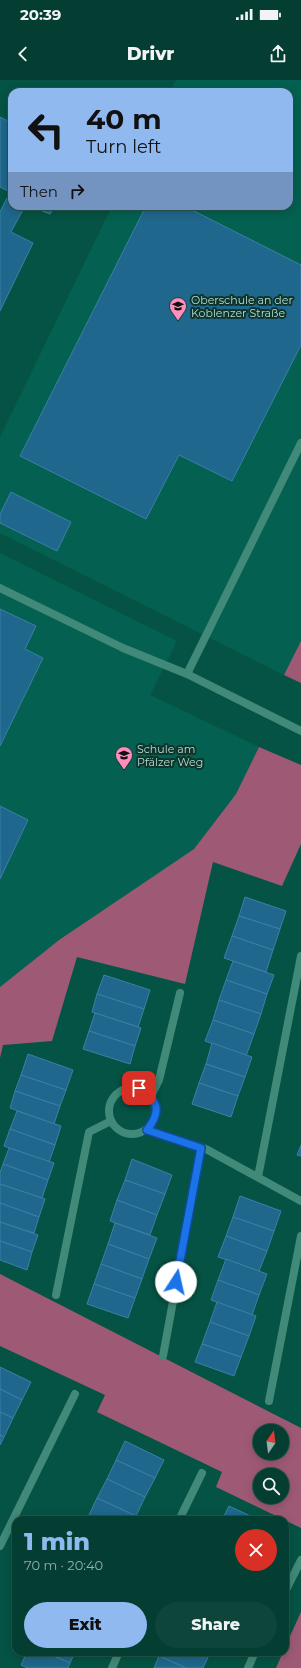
<!DOCTYPE html>
<meta charset="utf-8">
<style>
:root{--surface:#043e33;--page:#0d453b;--text:#f1f3f6;--muted:#97aeac;--line:#25574e;--accent:#90b9f0}
body{margin:0;font-family:Montserrat,sans-serif;background:var(--page);color:var(--text);height:100vh;display:flex;flex-direction:column;font-size:15px;white-space:nowrap}
*{box-sizing:border-box;margin:0}
p{font-size:13px;color:var(--muted)}
.icon{flex:none;width:22px;height:22px;fill:none;stroke:currentColor;stroke-width:2;stroke-linecap:round;stroke-linejoin:round}
.map{position:relative;flex:1;overflow:hidden}
.drawer{position:absolute;left:12px;top:1436px;width:277px;height:140px;display:flex;flex-direction:column;background:var(--surface);border-radius:12px;box-shadow:0 2px 10px #0003,0 0 0 1px var(--line)}
.drawer>*{flex:none}
.banner{position:absolute;left:8px;top:8px;width:285px;height:122px;border-radius:12px;box-shadow:0 2px 10px #0003,0 0 0 1px var(--line);background:#90b9f0;color:#111;overflow:hidden}
.needle{width:26px;rotate:14deg}
.tools{position:absolute;left:253px;top:1344px;display:grid;gap:8px}
.tools a{display:grid;place-items:center;width:36px;height:36px;border-radius:50%;background:var(--surface);box-shadow:0 2px 10px #0003,0 0 0 1px var(--line);font-size:20px}
.pin{position:absolute;display:grid;place-items:center;width:34px;height:34px;color:#fff;margin:-17px;border-radius:8px;box-shadow:0 2px 6px #0006}
.me{position:absolute;width:44px;margin:-22px;rotate:10deg;stroke-linejoin:round;filter:drop-shadow(0 0 3px #0008)}
.turn{display:flex;align-items:center;gap:14px;height:84px;padding:0 12px;font-size:18px}
.turn .icon{width:52px;height:52px;stroke-width:2.5}
.turn b{display:block;font-size:28px;line-height:34px}
.then{display:flex;align-items:center;height:38px;padding:0 12px;background:#0003;gap:8px;font-size:15px}
.round{display:grid;place-items:center;flex:none;width:42px;height:42px;border-radius:21px;background:var(--page)}
.head{display:flex;align-items:center;justify-content:space-between;height:68px;padding:0 12px}
h1{font-size:24px;font-weight:800;line-height:30px;color:var(--accent)}
.cta{display:flex;gap:8px;margin-top:auto;padding:8px 12px}
.cta a{flex:1;height:46px;border-radius:24px;background:var(--accent);color:#111;font-size:16px;font-weight:800;line-height:46px;text-align:center}
.cta a+a{background:var(--page);color:var(--text)}
.status{display:flex;justify-content:space-between;align-items:center;height:28px;padding:0 20px;background:var(--surface);direction:ltr}
.status svg{height:11px;fill:currentColor}
header{display:flex;justify-content:space-between;align-items:center;height:52px;padding:0 12px;background:var(--surface);font-size:18px;font-weight:800}
.map>svg:first-child{display:block}
.built{fill:#046050}
.green{fill:#9e5a75;fill-rule:evenodd}
.building{fill:#1f678c;stroke:#3b80a6}
.lines{fill:none;stroke-linecap:round;stroke-linejoin:round}
.service{stroke:#418978;stroke-width:8}
.minor{stroke:#418978;stroke-width:8}
.route-casing{stroke:#114b97;stroke-width:10}
.route{stroke:#1a73e8;stroke-width:7}
.labels{text-anchor:middle;stroke-width:4;stroke-linejoin:round;paint-order:stroke}
.poi-label{font-size:11px;fill:#b5ddd1;stroke:#0e342b;text-anchor:start}
</style>
<div class="status"><b>20:39</b><svg viewBox="0 0 49 12"><path d="M0 12V9h3v3zM5 12V6h3v6zM10 12V3h3v9zM15 12V0h3v12zM26 1h20v11H26zM47 4h2v5h-2z"/></svg></div>
<header><svg class="icon" aria-label="back" viewBox="0 0 24 24"><path d="M15 5l-7 7 7 7"/></svg>Drivr<svg class="icon" aria-label="share" viewBox="0 0 24 24"><path d="M12 15V3M7 8l5-5 5 5M5 13v7h14v-7"/></svg></header>
<div class="map">
<svg width="301" height="1588" viewBox="0 0 301 1588">
<rect width="100%" height="100%" fill="#055344"/>
<g class="built">
<path d="M176,0h125v561l-17,34 -284,-142v-96l112,-231h177v-114h-119z"/>
<path d="M0,473l177,88 -27,54 109,52 -23,47 -42,55 -135,91 -59,47z"/>
</g>
<g class="green">
<path d="M301,561v42l-17,-8z"/>
<path d="M259,667l42,18v79l-19,42 -69,-24 -28,122 -108,-27 -25,84 -49,4 -3,13v-71l59,-47 135,-91 42,-55z"/>
<path d="M0,1194l301,154v100l-85,-41 6,-15 -125,-60 8,-17 -105,-49zM260,1351h22v22h-22zM260,1395h22v22h-22z"/>
<path d="M301,1532v56h-25l7,-16h2v-5z"/>
</g>
<g class="building">
<path d="M0,37l12,6v83h13l-14,26 22,11 -33,68v-99l10,-20 -10,-5z"/>
<path d="M30,126h24l-4,8z"/>
<path d="M146,126h38l117,59v80l-69,136 -53,-26 -33,64 -126,-63z"/>
<path d="M11,412l60,30 -14,29 -57,-28v-9z"/>
<path d="M0,529l36,17 -11,23 18,9 -43,88z"/>
<path d="M0,726l28,14 -28,59z"/>
<path d="M245,817l41,14 -6,18 -41,-13z"/>
<path d="M239,836l41,13 -7,21 -41,-14z"/>
<path d="M232,856l41,14 -7,22 -42,-14z"/>
<path d="M233,881l41,14 -7,19 -41,-14z"/>
<path d="M104,895l46,15 -6,19 -47,-15z"/>
<path d="M226,900l41,14 -6,20 -42,-14z"/>
<path d="M97,914l47,15 -6,18 -46,-15z"/>
<path d="M219,920l42,14 -7,20 -41,-14z"/>
<path d="M95,933l46,15 -6,18 -46,-15z"/>
<path d="M213,940l41,14 -8,22 -41,-15z"/>
<path d="M89,951l46,15 -5,18 -47,-15z"/>
<path d="M212,963l40,14 -7,20 -39,-13z"/>
<path d="M28,974l45,16 -7,20 -45,-15z"/>
<path d="M206,984l39,13 -7,19 -39,-13z"/>
<path d="M21,995l45,15 -6,16 -45,-15z"/>
<path d="M199,1003l39,13 -7,21 -39,-13z"/>
<path d="M15,1011l45,15 -6,18 -44,-16z"/>
<path d="M17,1031l44,15 -6,19 -45,-16z"/>
<path d="M10,1049l45,16 -6,17 -45,-16z"/>
<path d="M301,1065v11l-4,-1z"/>
<path d="M9,1068l45,15 -6,17 -45,-16z"/>
<path d="M132,1079l40,16 -7,19 -40,-14z"/>
<path d="M3,1084l45,16 -6,18 -42,-14v-11z"/>
<path d="M125,1100l40,14 -8,21 -40,-15z"/>
<path d="M0,1104l45,15 -6,18 -39,-14z"/>
<path d="M240,1116l41,15 -7,20 -41,-14z"/>
<path d="M117,1120l40,15 -7,20 -40,-14z"/>
<path d="M0,1123l39,14 -5,16 -34,-11z"/>
<path d="M233,1137l41,14 -7,20 -41,-15z"/>
<path d="M0,1142l38,13 -6,17 -32,-11z"/>
<path d="M115,1143l42,15 -8,21 -41,-15z"/>
<path d="M226,1156l41,15 -8,20 -41,-14z"/>
<path d="M0,1161l32,11 -5,18 -27,-10z"/>
<path d="M108,1164l41,15 -7,20 -41,-15z"/>
<path d="M226,1179l41,15 -8,21 -41,-15z"/>
<path d="M101,1184l41,15 -7,19 -41,-14z"/>
<path d="M218,1200l41,15 -7,20 -41,-15z"/>
<path d="M94,1204l41,14 -7,20 -41,-14z"/>
<path d="M217,1222l39,14 -7,20 -39,-14z"/>
<path d="M210,1242l39,14 -8,21 -39,-13z"/>
<path d="M202,1264l39,13 -7,19 -39,-14z"/>
<path d="M0,1287l31,15 -9,18 -22,-11z"/>
<path d="M0,1309l22,11 -9,18 -13,-6z"/>
<path d="M0,1332l13,6 -9,19 -4,-2z"/>
<path d="M0,1355l4,2 -4,8z"/>
<path d="M125,1361l39,19 -9,18 -39,-18z"/>
<path d="M116,1380l39,18 -10,19 -38,-18z"/>
<path d="M107,1399l38,18 -9,19 -39,-18z"/>
<path d="M97,1418l39,18 -1,4h-40l-7,-3z"/>
<path d="M229,1426l30,14h-37z"/>
<path d="M27,1572h18l25,11 -2,5h-40l-7,-3z"/>
<path d="M45,1572h30l-5,11z"/>
<path d="M161,1572h42l6,3 -6,13h-17l-27,-12z"/>
<path d="M159,1576l27,12h-32z"/>
</g>
<g class="lines">
<g class="service">
<path d="M0,508l123,60 64,26 114,-231"/>
<path d="M151,1016l8,-16 21,-87"/>
<path d="M258,1097l43,-221"/>
<path d="M56,1215l33,-163 22,-11"/>
<path d="M163,1276l38,-208"/>
<path d="M269,1321l32,-165"/>
<path d="M179,1440l23,-47"/>
<path d="M0,1466l75,-152"/>
<path d="M285,1512l16,-32"/>
<path d="M112,1588l7,-16"/>
<path d="M248,1588l7,-16"/>
</g>
<g class="minor">
<path d="M187,594l114,57"/>
<circle cx="132" cy="1031" r="23"/>
<path d="M147,1050l59,19 95,52"/>
</g>
</g>
<g class="lines">
<g class="route-casing">
<path id="route" d="M139,1008c19,12 23,23 8,42l54,18 -25,134"/>
</g>
<use href="#route" class="route"/>
</g>
<defs>
<g id="school-pin" transform="scale(0.9)"><path d="M0 17L-7.5 6A9.5 9.5 0 1 1 7.5 6Z" fill="#fe8ebb" stroke="#0e342b"/><path d="M0-5L7-2L0 1L-7-2ZM-4 1L0 2.5L4 1V4Q0 6-4 4Z" fill="#111"/></g>
</defs>
<g fill-rule="evenodd">
<use href="#school-pin" x="178" y="226"/>
<use href="#school-pin" x="124" y="675"/>
</g>
<g class="labels">
<g class="poi-label">
<text x="191" y="224">Oberschule an der<tspan x="191" dy="13">Koblenzer Straße</tspan></text>
<text x="137" y="673">Schule am<tspan x="137" dy="13">Pfälzer Weg</tspan></text>
</g>
</g>
</svg>
<div class="tools">
<a><svg class="needle" viewBox="-14 -14 28 28"><path d="M0-13l5 13h-10z" fill="#e53935"/><path d="M0 13l5-13h-10z" fill="#97aeac"/></svg></a>
<a><svg class="icon" aria-label="search" viewBox="0 0 24 24"><circle cx="10" cy="10" r="6"/><path d="M15 15l6 6"/></svg></a>
</div>
<div class="pin" style="left:139px;top:1008px;background:#d93025"><svg class="icon" aria-label="arrive" viewBox="0 0 24 24"><path d="M6 21V4h12l-3 4 3 4H6"/></svg></div>
<svg class="me" style="left:176px;top:1202px" viewBox="-20 -20 40 40"><circle r="19" fill="#fff"/><path d="M0-13L10 11 0 6-10 11z" fill="#1a73e8"/></svg>
<div class="banner">
<div class="turn"><svg class="icon" aria-label="left" viewBox="0 0 24 24"><path d="M17 20v-9H6M10 6l-5 5 5 5"/></svg><div><b>40 m</b>Turn left</div></div>
<div class="then">Then<svg class="icon" aria-label="right" viewBox="0 0 24 24"><path d="M7 20v-9h11M14 6l5 5-5 5"/></svg></div>
</div>
<section class="drawer">
<div class="head"><div><h1>1 min</h1><p>70 m · 20:40</p></div><a class="round" style="background:#d93025;color:#fff"><svg class="icon" aria-label="close" viewBox="0 0 24 24"><path d="M6 6l12 12M18 6L6 18"/></svg></a></div>
<div class="cta"><a>Exit</a><a>Share</a></div>
</section>
</div>
